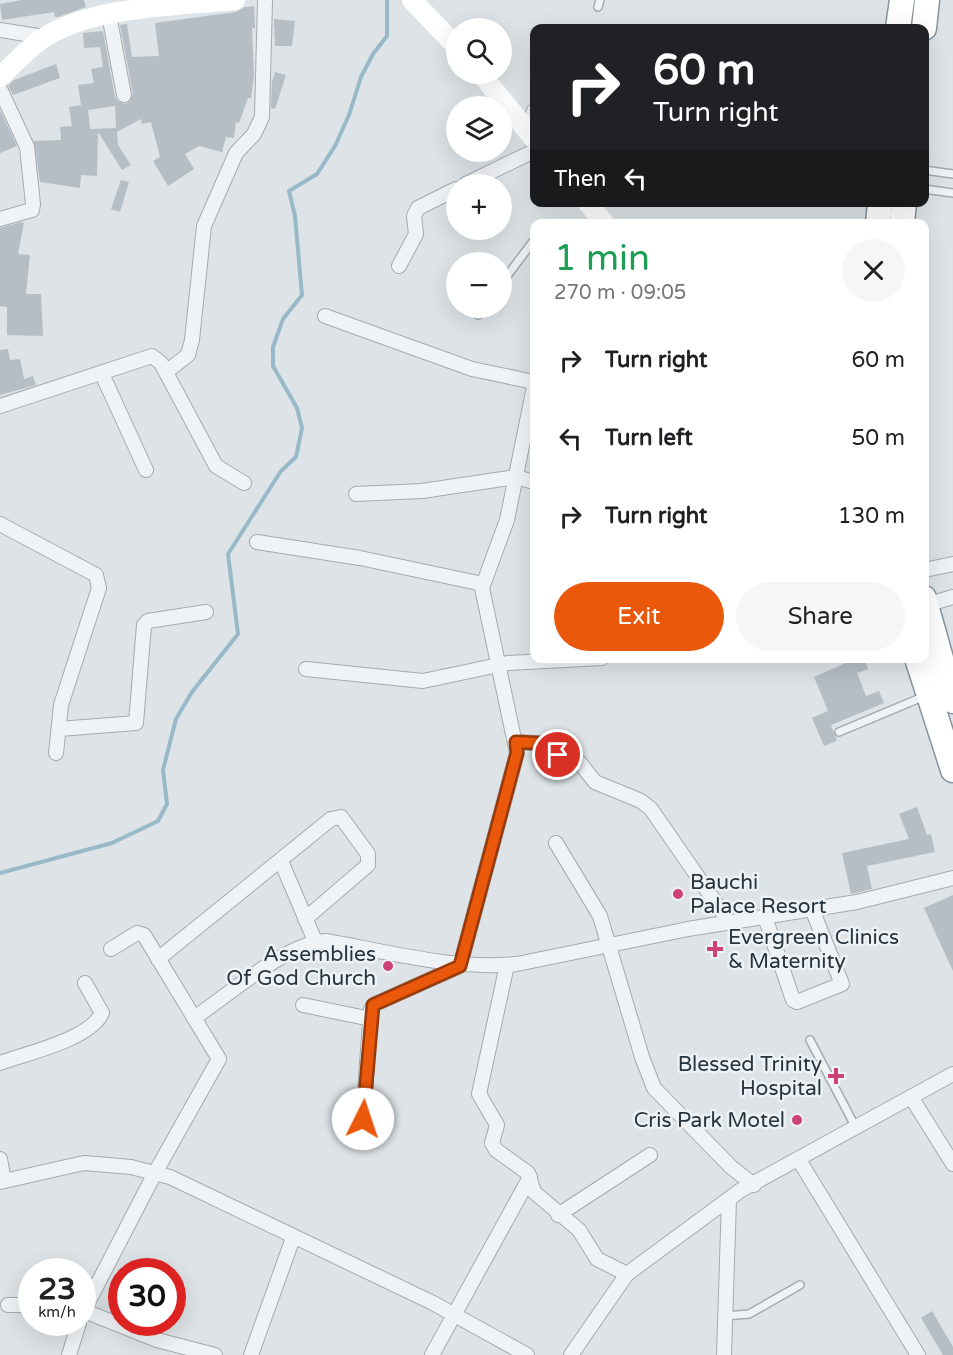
<!DOCTYPE html>
<meta charset="utf-8">
<style>
:root{--surface:#fff;--page:#f6f6f6;--text:#202124;--muted:#757577;--accent:#ea580c}
body{margin:0;font-family:"Varela Round",sans-serif;background:var(--page);color:var(--text);height:100vh;display:flex;flex-direction:column;font-size:22px;white-space:nowrap}
*{box-sizing:border-box;margin:0}
p{font-size:20px;color:var(--muted)}
.icon{flex:none;width:33px;height:33px;fill:none;stroke:currentColor;stroke-width:2;stroke-linecap:round;stroke-linejoin:round}
.map{position:relative;flex:1;overflow:hidden}
.details{position:absolute;left:530px;top:219px;width:399px;height:444px;display:flex;flex-direction:column;background:var(--surface);border-radius:12px;box-shadow:0 6px 24px #0002}
.details>*{flex:none}
.top-card{position:absolute;left:530px;top:24px;width:399px;height:183px;border-radius:12px;box-shadow:0 6px 24px #0002;background:#202124;color:#fff;overflow:hidden}
.controls{position:absolute;left:446px;top:18px;display:grid;gap:12px}
.controls a{display:grid;place-items:center;width:66px;height:66px;border-radius:50%;background:var(--surface);box-shadow:0 6px 24px #0002;font-size:30px}
.speed{position:absolute;left:18px;top:1258px;display:flex;gap:12px;font-size:30px;font-weight:700;text-align:center}
.speed>*{display:grid;place-content:center;width:78px;height:78px;border-radius:50%;background:var(--surface);box-shadow:0 6px 24px #0002;line-height:1}
.speed small{font-size:15px;font-weight:400}
.speed .limit{border:9px solid #d22;background:#fff;color:#111}
.pin{position:absolute;display:grid;place-items:center;width:51px;height:51px;color:#fff;margin:-26px;border:3px solid #fff;border-radius:50%;box-shadow:0 2px 6px #0007}
.me{position:absolute;width:66px;margin:-33px;rotate:4deg;stroke-linejoin:round;filter:drop-shadow(0 0 4px #0008)}
.turn{display:flex;align-items:center;gap:21px;height:126px;padding:0 24px;font-size:27px}
.turn .icon{width:78px;height:78px;stroke-width:2.5}
.turn b{display:block;font-size:42px;line-height:51px}
.then{display:flex;align-items:center;height:57px;padding:0 24px;background:#0003;gap:12px;font-size:22px}
.round{display:grid;place-items:center;flex:none;width:63px;height:63px;border-radius:32px;background:var(--page)}
.overview{display:flex;align-items:center;justify-content:space-between;height:102px;padding:0 24px}
h1{font-size:36px;font-weight:600;line-height:45px;color:#1e9e55}
.primary-button{display:flex;gap:12px;margin-top:auto;padding:12px 24px}
.primary-button a{flex:1;height:69px;border-radius:36px;background:var(--accent);color:#fff;font-size:24px;font-weight:600;line-height:69px;text-align:center}
.primary-button a+a{background:var(--page);color:var(--text)}
ul{padding:0;list-style:none}
li{display:flex;align-items:center;gap:18px;height:78px;padding:0 24px}
li div{flex:1}
li b{display:block;font-size:22px}
li em{font-style:normal}
.map>svg:first-child{display:block}
.lines{fill:none;stroke-linecap:round;stroke-linejoin:round}
.stream{stroke:#98bac8;stroke-width:4}
.building{fill:#b4bec4;fill-rule:evenodd}
.lane-casing{stroke:#a3abb1;stroke-width:10}
.street-casing{stroke:#a3abb1;stroke-width:16}
.highway-casing{stroke:#85949e;stroke-width:27}
.lane{stroke:#f0f3f5;stroke-width:7}
.street{stroke:#f0f3f5;stroke-width:14}
.secondary{stroke:#fff;stroke-width:20}
.highway{stroke:#fff;stroke-width:24}
.route-casing{stroke:#983908;stroke-width:15}
.route{stroke:#ea580c;stroke-width:10}
.poi-dot{fill:#ce4177;stroke:#ecf2f5;stroke-width:2}
.labels{text-anchor:middle;stroke-width:5;stroke-linejoin:round;paint-order:stroke}
.poi-label{font-size:21px;fill:#27343e;stroke:#ecf2f5;text-anchor:end}
</style>
<div class="map">
<svg width="953" height="1355" viewBox="0 0 953 1355">
<rect width="100%" height="100%" fill="#dde3e7"/>
<g class="lines">
<path class="stream" d="M0,873l112,-30 46,-22 9,-17 -4,-34 13,-51 16,-27 46,-58 -10,-80 53,-83 15,-14 6,-29 -5,-20 -24,-42v-19l10,-28 19,-24 -7,-79 -6,-25 28,-17 18,-28 14,-31 12,-38 12,-23 14,-18v-36"/>
</g>
<g class="building">
<path d="M22,0h62l2,7 -28,10h-3l-1,-5 -52,8 -2,-16z"/>
<path d="M254,6l1,22h-3l2,47 -3,23h-3l-9,25 -3,-1 -2,16 -8,-1 -4,15 -23,-6 -14,8 9,15 -26,17 -15,-25 7,-4 -9,-35 -9,2 -1,-5 -24,13 1,13 13,20 -9,5 -24,-38 -1,44 -16,-1 -1,13 -40,-6 -6,-41 27,-1 -1,-13 12,-1 -3,-19 12,-2 -3,-20 16,-2 -3,-14 12,-2 -3,-20 -16,1 -1,-15 20,-2 12,66 3,4 7,3 5,-3 3,-7 -13,-69 7,-1 5,33 27,-1 -4,-33 81,-11 9,-5zM115,106l1,22 -26,1 -2,-19z"/>
<path d="M274,19l21,2 -3,25h-17z"/>
<path d="M56,64l4,14 -47,17 -5,-9 6,-6z"/>
<path d="M275,72l11,3 -11,34 -4,-1 1,-26z"/>
<path d="M0,110l17,36 -17,7z"/>
<path d="M121,180l8,2 -9,30 -9,-3z"/>
<path d="M21,222l3,1 -6,31 12,1 -4,39h15l2,42 -36,-1v-28l-7,-1v-78z"/>
<path d="M8,349l2,11 10,-1 4,20 9,-3 3,9 -36,10v-45z"/>
<path d="M857,658h7l4,11 -11,4 9,23 13,-5 5,12 -53,22 6,16 -13,5 -12,-28 16,-7 -14,-34z"/>
<path d="M917,807l10,28 4,-1 4,18 -68,14 5,23 -21,5 -9,-41 67,-14 -10,-25z"/>
<path d="M953,895v76l-29,-63z"/>
<path d="M932,1311l21,36v8h-10l-22,-37z"/>
</g>
<g class="lines">
<g class="lane-casing">
<g id="lane">
<path d="M598,7l2,-7"/>
<path d="M924,170l29,4"/>
<path d="M924,189l29,4"/>
<path d="M557,224h21"/>
<path d="M501,284l33,-44"/>
<path d="M478,315l5,-7"/>
<path d="M839,732l86,-36"/>
<path d="M810,1040l46,88"/>
<path d="M725,1316l24,-2 51,-29"/>
</g>
</g>
<g class="street-casing">
<g id="street">
<path d="M109,15l15,80"/>
<path d="M0,30l44,7"/>
<path d="M0,89l27,58 6,57 -1,6 -4,1 -28,8"/>
<path d="M528,131l6,-20"/>
<path d="M466,184l68,-33"/>
<path d="M399,266l17,-32 -2,-18 4,-8 38,-19"/>
<path d="M325,316l147,53 62,13"/>
<path d="M166,372l22,-17 4,-15 12,-114 32,-73 18,-19 8,-17 3,-117"/>
<path d="M102,374l44,96"/>
<path d="M0,406l152,-50 9,7 55,103 28,17"/>
<path d="M356,494l66,-3 94,-14 18,5"/>
<path d="M0,524l96,51 3,13 -38,117 -5,48"/>
<path d="M257,542l103,16 123,26"/>
<path d="M924,570l29,-6"/>
<path d="M926,605l27,-8"/>
<path d="M306,669l117,12 85,-18 94,-5"/>
<path d="M59,729l77,-6 8,-98 4,-4 58,-9"/>
<path d="M516,742l39,2 5,16 20,3 15,19 46,19 10,8 78,113"/>
<path d="M556,843l44,73 42,141 12,31 77,79 23,18"/>
<path d="M281,861l34,80"/>
<path d="M765,917l28,83 4,2 45,-18 -30,-75"/>
<path d="M158,959l173,-140 10,-2 27,37v11l-63,54"/>
<path d="M507,965l-28,129 18,31 -5,18 4,7 32,23 6,19 45,38 18,29 30,15"/>
<path d="M303,1005l68,14"/>
<path d="M194,1018c33,-22 94,-76 132,-77 63,11 127,29 191,23l171,-35 169,-27 96,-24"/>
<path d="M0,1063c27,-10 89,-23 102,-50l-17,-30"/>
<path d="M911,1097l42,67"/>
<path d="M363,1119l8,-110 4,-5 85,-38 57,-213 -35,-165 25,-68 27,-133"/>
<path d="M0,1159l4,22"/>
<path d="M799,1160l119,195"/>
<path d="M0,1182l84,-19 47,4 39,10 263,126 94,52"/>
<path d="M558,1215l92,-60"/>
<path d="M8,1305h24"/>
<path d="M82,1310l75,30 58,15"/>
<path d="M82,1314l73,-141 64,-114 -75,-124 -7,-2 -26,16"/>
<path d="M69,1355l10,-32"/>
<path d="M251,1355l42,-117"/>
<path d="M432,1355l98,-178"/>
<path d="M571,1355l56,-81 114,-84 212,-116"/>
<path d="M724,1355l5,-156"/>
</g>
</g>
<g class="highway-casing">
<g id="highway">
<path d="M898,28l4,-28"/>
<path d="M924,28l3,-28"/>
<path d="M878,224l2,-22"/>
<path d="M902,224l2,-22"/>
<path d="M924,598l29,103"/>
<path d="M917,658l36,112"/>
</g>
</g>
<use href="#lane" class="lane"/>
<use href="#street" class="street"/>
<g class="secondary">
<path d="M412,0l44,46"/>
<path d="M481,74l53,65"/>
<path d="M0,77c14,-13 29,-30 45,-40 49,-31 133,-31 190,-37"/>
<path d="M587,202l18,22"/>
</g>
<use href="#highway" class="highway"/>
</g>
<g class="lines">
<g class="route-casing">
<path id="route" d="M363,1119l10,-114 87,-39 57,-213 -1,-11 39,2 3,11"/>
</g>
<use href="#route" class="route"/>
</g>
<g class="poi-dot">
<circle cx="678" cy="894" r="6"/>
<path d="M712 940h6v6h6v6h-6v6h-6v-6h-6v-6h6z"/>
<circle cx="388" cy="966" r="6"/>
<path d="M833 1067h6v6h6v6h-6v6h-6v-6h-6v-6h6z"/>
<circle cx="797" cy="1120" r="6"/>
</g>
<g class="labels">
<g class="poi-label">
<text x="690" y="889" text-anchor="start">Bauchi<tspan x="690" dy="24">Palace Resort</tspan></text>
<text x="728" y="944" text-anchor="start">Evergreen Clinics<tspan x="728" dy="24">&amp; Maternity</tspan></text>
<text x="376" y="961">Assemblies<tspan x="376" dy="24">Of God Church</tspan></text>
<text x="822" y="1071">Blessed Trinity<tspan x="822" dy="24">Hospital</tspan></text>
<text x="785" y="1127">Cris Park Motel</text>
</g>
</g>
</svg>
<div class="controls">
<a><svg class="icon" aria-label="search" viewBox="0 0 24 24"><circle cx="10" cy="10" r="6"/><path d="M15 15l6 6"/></svg></a>
<a><svg class="icon" aria-label="layers" viewBox="0 0 24 24"><path d="M12 4l9 5-9 5-9-5zM3 14l9 5 9-5"/></svg></a>
<a>+</a>
<a>−</a>
</div>
<div class="speed"><div>23<small>km/h</small></div><div class="limit">30</div></div>
<div class="pin" style="left:558px;top:755px;background:#d93025"><svg class="icon" aria-label="arrive" viewBox="0 0 24 24"><path d="M6 21V4h12l-3 4 3 4H6"/></svg></div>
<svg class="me" style="left:363px;top:1119px" viewBox="-20 -20 40 40"><circle r="19" fill="#fff"/><path d="M0-13L10 11 0 6-10 11z" fill="#ea580c"/></svg>
<div class="top-card">
<div class="turn"><svg class="icon" aria-label="right" viewBox="0 0 24 24"><path d="M7 20v-9h11M14 6l5 5-5 5"/></svg><div><b>60 m</b>Turn right</div></div>
<div class="then">Then<svg class="icon" aria-label="left" viewBox="0 0 24 24"><path d="M17 20v-9H6M10 6l-5 5 5 5"/></svg></div>
</div>
<section class="details">
<div class="overview"><div><h1>1 min</h1><p>270 m · 09:05</p></div><a class="round"><svg class="icon" aria-label="close" viewBox="0 0 24 24"><path d="M6 6l12 12M18 6L6 18"/></svg></a></div>
<ul>
<li><svg class="icon" aria-label="right" viewBox="0 0 24 24"><path d="M7 20v-9h11M14 6l5 5-5 5"/></svg><div><b>Turn right</b></div><em>60 m</em></li>
<li><svg class="icon" aria-label="left" viewBox="0 0 24 24"><path d="M17 20v-9H6M10 6l-5 5 5 5"/></svg><div><b>Turn left</b></div><em>50 m</em></li>
<li><svg class="icon" aria-label="right" viewBox="0 0 24 24"><path d="M7 20v-9h11M14 6l5 5-5 5"/></svg><div><b>Turn right</b></div><em>130 m</em></li>
</ul>
<div class="primary-button"><a>Exit</a><a>Share</a></div>
</section>
</div>
